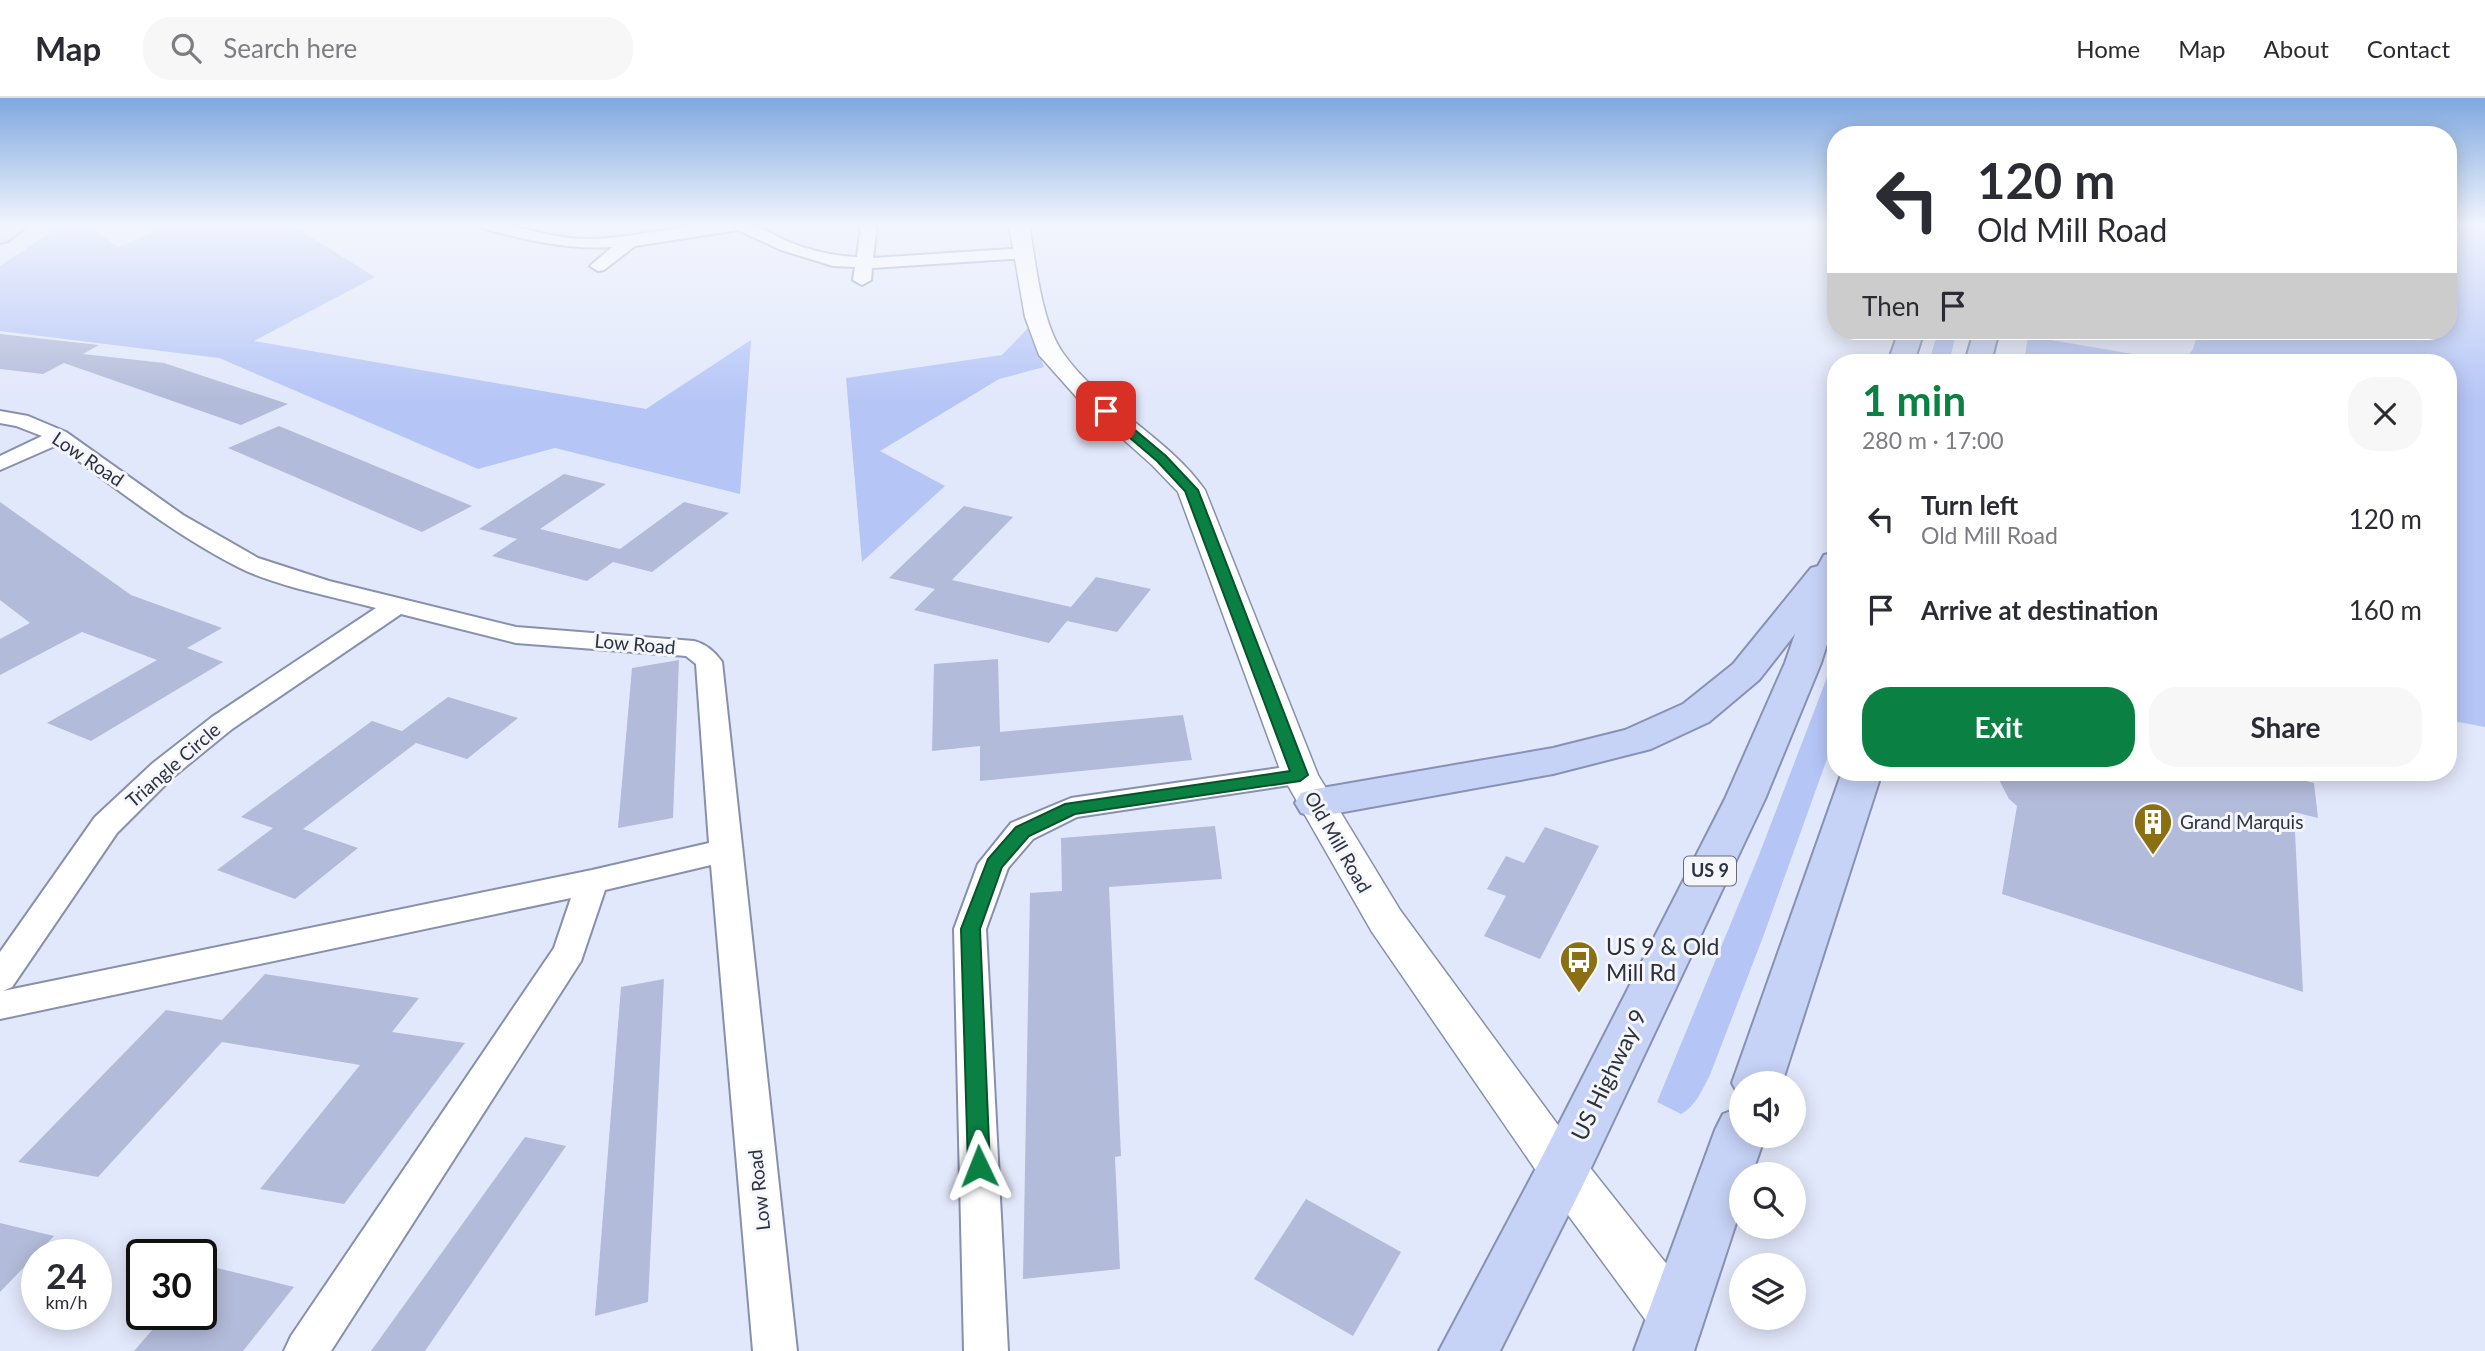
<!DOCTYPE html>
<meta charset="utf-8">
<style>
:root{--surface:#fff;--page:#f7f7f7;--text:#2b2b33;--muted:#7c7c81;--line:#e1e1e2;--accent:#0b8043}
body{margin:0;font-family:Lato,sans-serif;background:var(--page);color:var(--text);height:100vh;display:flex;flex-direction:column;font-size:26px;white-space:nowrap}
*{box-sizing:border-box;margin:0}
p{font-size:23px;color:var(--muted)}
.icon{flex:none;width:38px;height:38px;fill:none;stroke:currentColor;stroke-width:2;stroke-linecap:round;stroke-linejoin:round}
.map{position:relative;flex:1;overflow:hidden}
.panel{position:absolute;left:1827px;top:256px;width:630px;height:427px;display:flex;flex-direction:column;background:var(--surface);border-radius:28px;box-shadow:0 4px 18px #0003}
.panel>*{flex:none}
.banner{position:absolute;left:1827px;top:28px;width:630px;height:214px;border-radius:28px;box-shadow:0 4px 18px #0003;background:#fff;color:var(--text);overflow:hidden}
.tools{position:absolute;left:1729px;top:973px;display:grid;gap:14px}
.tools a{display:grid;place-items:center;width:77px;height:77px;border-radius:50%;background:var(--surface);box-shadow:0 4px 18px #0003;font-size:35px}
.speed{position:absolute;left:21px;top:1141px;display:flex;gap:14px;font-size:35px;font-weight:700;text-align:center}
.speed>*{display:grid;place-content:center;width:91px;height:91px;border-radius:50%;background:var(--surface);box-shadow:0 4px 18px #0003;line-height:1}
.speed small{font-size:18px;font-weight:400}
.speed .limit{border:4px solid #111;border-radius:10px;background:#fff;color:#111}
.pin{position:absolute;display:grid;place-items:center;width:60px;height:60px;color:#fff;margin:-30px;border-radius:14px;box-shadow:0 4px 10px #0006}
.me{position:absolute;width:77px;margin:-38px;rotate:358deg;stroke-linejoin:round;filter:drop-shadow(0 0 5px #0008)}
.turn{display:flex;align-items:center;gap:24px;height:147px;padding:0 35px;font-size:32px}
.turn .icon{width:91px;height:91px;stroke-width:2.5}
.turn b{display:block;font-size:49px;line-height:60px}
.then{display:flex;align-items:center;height:66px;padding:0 35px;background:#0003;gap:14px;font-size:26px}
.round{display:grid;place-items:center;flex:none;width:74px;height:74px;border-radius:28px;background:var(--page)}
.overview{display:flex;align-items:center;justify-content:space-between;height:119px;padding:0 35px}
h1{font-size:42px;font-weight:700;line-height:52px;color:var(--accent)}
.cta{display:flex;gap:14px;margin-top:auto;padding:14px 35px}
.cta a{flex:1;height:80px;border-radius:28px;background:var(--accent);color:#fff;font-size:28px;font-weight:700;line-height:80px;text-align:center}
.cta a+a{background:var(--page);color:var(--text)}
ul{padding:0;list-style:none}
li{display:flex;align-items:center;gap:21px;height:91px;padding:0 35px}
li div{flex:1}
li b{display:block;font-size:26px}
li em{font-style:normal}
header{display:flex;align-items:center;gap:42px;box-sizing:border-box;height:98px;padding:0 35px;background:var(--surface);border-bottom:2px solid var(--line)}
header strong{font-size:33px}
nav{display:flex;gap:38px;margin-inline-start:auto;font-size:24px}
.search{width:490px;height:63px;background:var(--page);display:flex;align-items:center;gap:18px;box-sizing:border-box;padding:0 24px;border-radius:28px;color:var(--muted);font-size:26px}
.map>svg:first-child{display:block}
.green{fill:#b5c5f6}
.building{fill:#b2bbd9}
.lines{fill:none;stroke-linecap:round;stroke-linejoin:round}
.minor-casing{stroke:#8790ac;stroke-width:4}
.tertiary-casing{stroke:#8790ac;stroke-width:3}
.primary-casing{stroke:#8792b3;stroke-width:4}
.trunk-casing{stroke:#8792b3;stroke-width:4}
.minor{fill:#fff;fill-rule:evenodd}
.tertiary{fill:#fff;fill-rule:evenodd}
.primary{fill:#d4ddf8;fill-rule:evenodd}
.trunk{fill:#c6d2f6;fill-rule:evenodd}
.route{fill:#0b8043;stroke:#07532c;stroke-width:2}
.labels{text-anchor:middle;stroke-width:6;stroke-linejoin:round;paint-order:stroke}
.shield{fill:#f4f6fc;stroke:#696c76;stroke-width:2}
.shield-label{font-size:18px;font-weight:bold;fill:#2d313c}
.street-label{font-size:19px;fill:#2d313c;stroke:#f4f6fc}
.poi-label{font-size:19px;fill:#2d313c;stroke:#f4f6fc;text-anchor:start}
.near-poi-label{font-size:23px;fill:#2d313c;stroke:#f4f6fc;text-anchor:start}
.near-street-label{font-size:23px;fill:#2d313c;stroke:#f4f6fc}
</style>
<header>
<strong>Map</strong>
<div class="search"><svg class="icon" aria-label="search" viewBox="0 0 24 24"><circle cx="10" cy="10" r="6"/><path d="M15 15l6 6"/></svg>Search here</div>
<nav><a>Home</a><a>Map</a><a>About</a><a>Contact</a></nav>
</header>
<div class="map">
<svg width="2485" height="1253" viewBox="0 0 2485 1253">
<rect width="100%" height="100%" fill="#e2e8fb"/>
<g class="green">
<path d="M62,127h27l29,22 52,-22h122l83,52 -121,64 392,68 105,-69 -11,154 -185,-46 -77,21 -259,-111 -219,-27v-65z"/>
<path d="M2448,127h37v502l-37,-7v-358h-264l9,-13 5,-18h250z"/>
<path d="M1029,229l15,40 -45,12 -119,72 65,35 -83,76 -16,-184 156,-23z"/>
<path d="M1938,233h19l-8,31h-20z"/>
<path d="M2028,238l152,26h-156z"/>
<path d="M1836,556v80l-73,203 -53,138c-8,15 -14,31 -29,39l-24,-12 102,-247z"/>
</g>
<g class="building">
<path d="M0,236l99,11 -16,9 81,9 124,41 -47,21 -177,-62 -21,11 -43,-5z"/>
<path d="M279,328l193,80 -50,26 -194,-84z"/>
<path d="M564,376l42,10 -66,45 80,20 64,-47 45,11 -77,59 -39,-10 -26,19 -95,-25 25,-17 -38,-10z"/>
<path d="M0,404l131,93 91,33 -35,20 36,14 -132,79 -44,-18 110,-63 -75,-28 -82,43v-36l30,-16 -30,-23z"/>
<path d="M964,408l49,11 -61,63 119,27 25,-30 55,12 -34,43 -50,-11 -18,22 -135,-33 21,-21 -46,-11z"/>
<path d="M998,561l2,73 183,-17 9,45 -212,21v-35l-48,5 2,-87z"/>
<path d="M679,562l-6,158 -55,10 14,-160z"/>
<path d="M448,599l70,21 -51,41 -51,-16 -113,86 55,19 -63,51 -78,-29 56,-42 -32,-11 131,-96 30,10z"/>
<path d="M1995,674h275l44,11 4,35 -24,-6 9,180 -301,-98 15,-88 -8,-7z"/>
<path d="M1215,728l7,53 -113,8 12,269 -6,1 5,112 -97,10 7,-386 32,-2 -1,-53z"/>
<path d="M1545,729l54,19 -59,113 -56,-23 22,-40 -19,-7 19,-33 18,7z"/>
<path d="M265,876l154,24 -27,34 73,11 -121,161 -84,-15 100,-124 -138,-23 -124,135 -80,-15 148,-152 56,10z"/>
<path d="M664,881l-16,323 -53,14 26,-329z"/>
<path d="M525,1039l41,9 -141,205h-54z"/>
<path d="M1306,1101l95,53 -48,84 -99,-57z"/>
<path d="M0,1125l54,13 -54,56z"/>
<path d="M201,1166l93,23 -51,64h-109l32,-37h35z"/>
</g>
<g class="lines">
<g class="minor-casing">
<g id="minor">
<path d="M480,127c35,-3 69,14 105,14 53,1 115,-22 165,-14 13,2 27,12 39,17 22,9 45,14 68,15l4,-32h16l-4,33 151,-10 8,5 -8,5 -152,10 -1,12 -9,5 -9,-5 2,-13 -22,-1 -52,-16 -43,-20 -103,16 -31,24 -6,1 -8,-5 22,-19c-46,3 -86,-7 -130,-19z"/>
<path d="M0,313l28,5 38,16 117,83 75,43 71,23 187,46 178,14c12,3 21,11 28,21l75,689h-44l-42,-486 -106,25 -24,71 -250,390h-47l7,-15 263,-388 17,-50 -571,121v-67l95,-135 58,-54 59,-46 164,-109c-41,-11 -101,-22 -138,-41 -65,-33 -122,-79 -181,-122l-57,25v-14l42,-20 -26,-10 -16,-3zM401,516l115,29 170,13 10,8 13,179 -117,27 -589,121 9,-4 105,-154 56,-56 59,-48z"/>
<path d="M1300,667l10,3 5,7 -5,7 -233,35 -44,22 -25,29 -22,61 22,422h-44l-10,-422 24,-65 33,-41 60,-25z"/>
</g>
</g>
<g class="tertiary-casing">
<path id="tertiary" d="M1009,127h20c7,37 12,97 34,128 38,54 104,83 142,137l113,285 82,135 180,245 116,146 8,18 -8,18 -19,8 -19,-8 -112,-152 -174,-253 -90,-157 -104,-283 -26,-27 -73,-65 -40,-45 -14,-38z"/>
</g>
<g class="primary-casing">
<path id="primary" d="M3,127h26l-21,16 -8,2v-16z"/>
</g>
<g class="trunk-casing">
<g id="trunk">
<path d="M1899,233h25l-10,31h-26z"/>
<path d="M1974,233h25l-8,31h-26z"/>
<path d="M1836,454v64l-15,47 -56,136 -183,388 -82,164h-61l105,-198 181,-354 60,-136 10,-29 -36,46 -50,42 -58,27 -98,25 -237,43 -15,-4 -6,-10 6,-10 15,-4 237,-41 72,-18 58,-26 50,-40 78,-96 7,-2 6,-11z"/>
<path d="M1842,674h40l-100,311h-41v16l-9,-16z"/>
<path d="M1741,1009v29h24l-13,38h-11v34l-47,143h-60l81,-221 8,-16z"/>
</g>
</g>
<use href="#minor" class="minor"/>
<use href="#tertiary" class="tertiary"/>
<use href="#primary" class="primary"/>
<use href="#trunk" class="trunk"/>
</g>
<linearGradient id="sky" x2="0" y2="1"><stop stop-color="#7fa8df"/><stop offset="0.42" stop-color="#f2f5fd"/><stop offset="1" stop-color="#f2f5fd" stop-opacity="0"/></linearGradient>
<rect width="2485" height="302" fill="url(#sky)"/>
<path class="route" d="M1102,311h8l56,47 32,34 110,285 -8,6 -225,33 -46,22 -27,31 -22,62 10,237 -3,7 -8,3 -8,-3 -3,-7 -7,-237 27,-70 28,-32 49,-23 225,-33 -105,-280 -28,-30 -55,-47z"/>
<defs>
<g id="building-pin" transform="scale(2.0125)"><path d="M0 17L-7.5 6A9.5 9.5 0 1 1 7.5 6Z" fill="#8b7013" stroke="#f4f6fc"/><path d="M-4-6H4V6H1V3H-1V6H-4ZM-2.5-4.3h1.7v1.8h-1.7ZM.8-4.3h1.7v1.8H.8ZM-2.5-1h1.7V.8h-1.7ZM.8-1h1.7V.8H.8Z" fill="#fff"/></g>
<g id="bus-pin" transform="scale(2.0125)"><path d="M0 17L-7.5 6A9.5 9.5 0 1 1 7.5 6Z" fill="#8b7013" stroke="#f4f6fc"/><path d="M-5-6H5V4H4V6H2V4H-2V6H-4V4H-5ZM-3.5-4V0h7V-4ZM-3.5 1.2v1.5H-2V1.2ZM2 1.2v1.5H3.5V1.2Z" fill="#fff"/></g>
</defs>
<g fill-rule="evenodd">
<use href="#building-pin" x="2153" y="724"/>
<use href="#bus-pin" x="1579" y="862"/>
</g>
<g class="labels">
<rect class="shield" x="1684" y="758.5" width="52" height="29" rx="5"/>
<g class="shield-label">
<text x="1710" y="779">US 9</text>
</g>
<g class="street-label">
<text transform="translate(88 361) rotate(34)" y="7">Low Road</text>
<text transform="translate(635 546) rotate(5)" y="7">Low Road</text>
<text transform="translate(173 667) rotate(-41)" y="7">Triangle Circle</text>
<text transform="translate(1338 744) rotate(60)" y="7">Old Mill Road</text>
<text transform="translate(759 1092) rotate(-96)" y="7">Low Road</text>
</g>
<g class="poi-label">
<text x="2180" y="731">Grand Marquis</text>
</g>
<g class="near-poi-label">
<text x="1606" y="857">US 9 &amp; Old<tspan x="1606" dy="26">Mill Rd</tspan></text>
</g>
<g class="near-street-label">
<text transform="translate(1609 977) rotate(-64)" y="8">US Highway 9</text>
</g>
</g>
</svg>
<div class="tools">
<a><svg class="icon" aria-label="sound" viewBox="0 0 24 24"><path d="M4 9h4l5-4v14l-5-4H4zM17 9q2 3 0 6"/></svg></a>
<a><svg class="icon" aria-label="search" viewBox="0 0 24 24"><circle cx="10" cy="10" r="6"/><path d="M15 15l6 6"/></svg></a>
<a><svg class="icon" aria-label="layers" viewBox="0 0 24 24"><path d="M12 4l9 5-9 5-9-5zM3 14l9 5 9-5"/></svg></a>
</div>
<div class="speed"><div>24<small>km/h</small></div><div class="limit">30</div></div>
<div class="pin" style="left:1106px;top:313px;background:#d93025"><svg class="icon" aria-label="arrive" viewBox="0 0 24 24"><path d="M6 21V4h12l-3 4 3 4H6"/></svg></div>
<svg class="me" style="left:979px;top:1068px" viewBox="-20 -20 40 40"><path d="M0-17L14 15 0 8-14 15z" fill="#0b8043" stroke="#fff" stroke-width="4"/></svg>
<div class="banner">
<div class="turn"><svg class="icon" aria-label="left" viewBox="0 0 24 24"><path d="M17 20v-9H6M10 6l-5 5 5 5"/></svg><div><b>120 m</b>Old Mill Road</div></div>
<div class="then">Then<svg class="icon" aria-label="arrive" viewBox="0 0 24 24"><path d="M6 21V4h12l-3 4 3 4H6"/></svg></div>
</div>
<section class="panel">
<div class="overview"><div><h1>1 min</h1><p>280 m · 17:00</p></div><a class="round"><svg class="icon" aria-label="close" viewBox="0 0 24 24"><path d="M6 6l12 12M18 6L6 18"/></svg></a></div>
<ul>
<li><svg class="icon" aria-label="left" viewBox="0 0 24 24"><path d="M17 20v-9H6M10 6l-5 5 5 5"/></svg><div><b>Turn left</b><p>Old Mill Road</p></div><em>120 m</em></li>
<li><svg class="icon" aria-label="arrive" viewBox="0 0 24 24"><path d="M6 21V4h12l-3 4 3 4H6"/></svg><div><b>Arrive at destination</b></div><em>160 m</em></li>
</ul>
<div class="cta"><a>Exit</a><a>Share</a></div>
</section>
</div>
